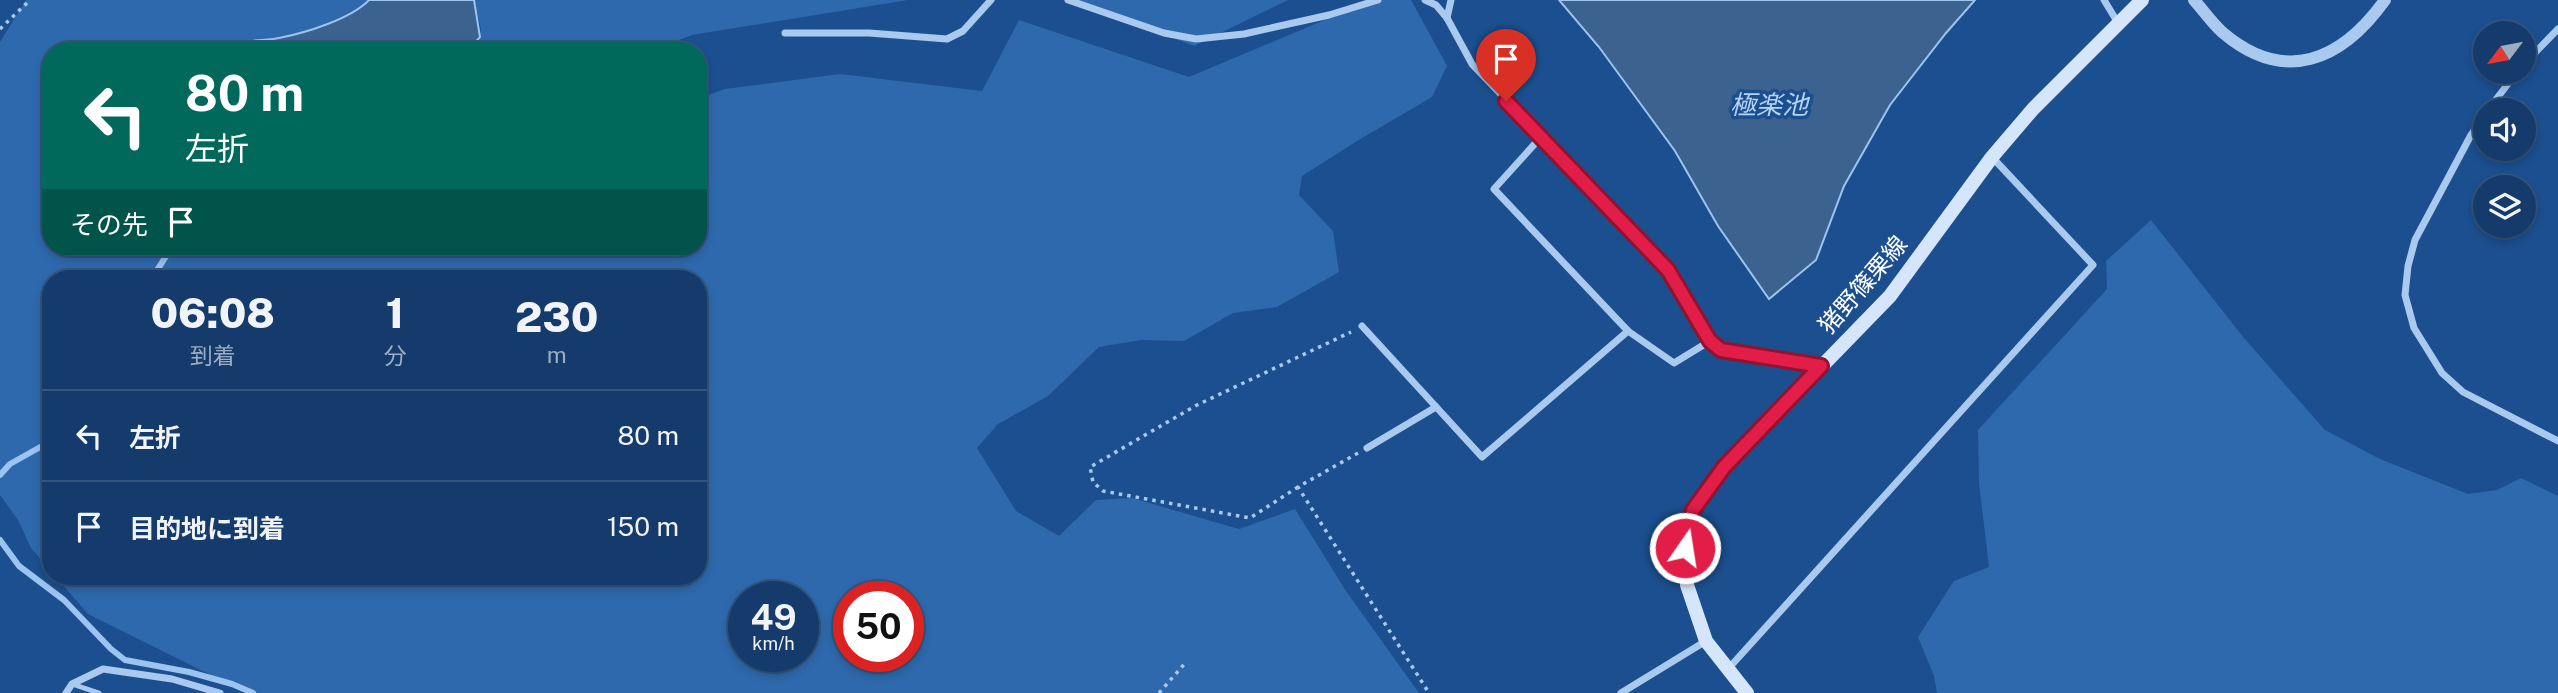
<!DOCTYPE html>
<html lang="ja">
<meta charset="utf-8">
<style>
:root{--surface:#143b6b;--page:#1d4271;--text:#f1f3f6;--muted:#9dadc1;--line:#33557e}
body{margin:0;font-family:"Public Sans","Noto Sans JP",sans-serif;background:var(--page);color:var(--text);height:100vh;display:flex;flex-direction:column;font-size:26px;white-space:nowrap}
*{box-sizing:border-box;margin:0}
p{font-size:23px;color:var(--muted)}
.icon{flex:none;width:38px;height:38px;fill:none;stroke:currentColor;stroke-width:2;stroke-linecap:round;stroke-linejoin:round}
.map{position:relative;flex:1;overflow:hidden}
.side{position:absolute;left:42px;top:270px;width:665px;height:315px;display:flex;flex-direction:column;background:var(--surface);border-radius:28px;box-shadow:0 4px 10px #0003,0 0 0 2px var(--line)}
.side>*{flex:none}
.top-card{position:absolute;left:42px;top:42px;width:665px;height:214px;border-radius:28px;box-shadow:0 4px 10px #0003,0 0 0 2px var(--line);background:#00695c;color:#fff;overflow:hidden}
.needle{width:46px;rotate:238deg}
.buttons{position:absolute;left:2473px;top:21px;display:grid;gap:14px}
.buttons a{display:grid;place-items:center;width:63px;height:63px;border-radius:50%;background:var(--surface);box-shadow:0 4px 10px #0003,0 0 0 2px var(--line);font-size:35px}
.speed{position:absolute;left:728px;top:581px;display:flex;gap:14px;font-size:35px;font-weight:700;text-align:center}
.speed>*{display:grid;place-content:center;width:91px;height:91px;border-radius:50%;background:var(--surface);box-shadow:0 4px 10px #0003,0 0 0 2px var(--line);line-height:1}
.speed small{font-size:18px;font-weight:400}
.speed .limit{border:10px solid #d22;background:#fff;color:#111}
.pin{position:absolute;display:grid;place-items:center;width:60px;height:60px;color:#fff;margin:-72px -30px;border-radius:50% 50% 50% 0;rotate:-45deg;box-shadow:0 0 7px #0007}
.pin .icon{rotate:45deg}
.me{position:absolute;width:77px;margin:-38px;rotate:13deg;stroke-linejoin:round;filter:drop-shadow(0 0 5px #0008)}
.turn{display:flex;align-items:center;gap:24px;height:147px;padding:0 28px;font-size:32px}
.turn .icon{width:91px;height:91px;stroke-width:2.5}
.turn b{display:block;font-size:49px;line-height:60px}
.then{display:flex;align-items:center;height:66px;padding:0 28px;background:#0003;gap:14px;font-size:26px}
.eta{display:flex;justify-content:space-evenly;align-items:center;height:119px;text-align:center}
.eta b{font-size:42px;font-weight:800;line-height:49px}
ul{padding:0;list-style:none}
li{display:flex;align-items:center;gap:21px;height:91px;padding:0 28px;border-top:2px solid var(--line)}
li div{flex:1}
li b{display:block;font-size:26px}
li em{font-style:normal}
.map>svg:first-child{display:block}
.green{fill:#2e69ad;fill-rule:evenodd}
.water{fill:#3c6290;stroke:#9cc4f0;stroke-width:2}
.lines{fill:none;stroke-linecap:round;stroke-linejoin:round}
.stream{stroke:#9cc4f0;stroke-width:6}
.path{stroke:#a9c9ee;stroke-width:3.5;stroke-dasharray:3.5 5;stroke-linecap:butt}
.service{stroke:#a9c9ee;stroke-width:5}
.minor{stroke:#a9c9ee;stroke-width:7}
.tertiary{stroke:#a9c9ee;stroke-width:12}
.secondary{stroke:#d6e6fa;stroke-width:14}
.route-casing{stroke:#92132f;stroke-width:18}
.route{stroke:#e11d48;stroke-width:12}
.labels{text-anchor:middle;stroke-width:7;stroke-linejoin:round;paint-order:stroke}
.street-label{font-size:24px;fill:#fff;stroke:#1b4f8f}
.water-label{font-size:26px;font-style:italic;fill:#b5d3f5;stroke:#1b4f8f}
</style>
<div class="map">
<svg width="2558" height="693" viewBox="0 0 2558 693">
<rect width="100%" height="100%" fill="#1b4f8f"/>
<g class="green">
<path d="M26,0h343c-18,19 -64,33 -90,38 -16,4 -40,-1 -51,13h-177v196h647v-148l27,-10 115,-15 142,17 37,-71 170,57 183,-77h39l36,66 -15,31 -75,44 -55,35 -3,19 34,36 6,41 -62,35 -44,6 -49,28 -43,-1 -42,7 -51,49 -50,28 -21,24 39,63 43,25 37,-36 36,-2 107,31 56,-20 51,82 73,102h-1172l-159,-79 -33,-38h643v-298h-647v293l-20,-23 -13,-28 -18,-25v-453zM744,597h59v59h-59zM849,597h59v59h-59z"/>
<path d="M474,0h434l-216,35 -41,16h-204l29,-6 4,-8 1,-8z"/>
<path d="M1074,0h214l-94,46z"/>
<path d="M2151,220l93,118 81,92 55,29 88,35 29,-4 24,-12 37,18v197h-621l-3,-17 -16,-39 36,-56 35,-14 -10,-84 -1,-53 129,-141 -1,-28z"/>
</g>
<g class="water">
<path d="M369,0h105l6,37 -11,13 -241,1c11,-14 35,-9 51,-13 26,-5 72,-19 90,-38z"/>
<path d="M1559,0h416l-29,33 -56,72 -46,81 -28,74 -47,39 -51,-73 -43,-75 -76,-104z"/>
</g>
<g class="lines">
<g class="stream">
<path d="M152,278l20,-31"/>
<path d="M0,475l10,-11 41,-23"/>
<path d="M0,540l19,26 45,34 47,49 14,11 64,12 43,12 21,9"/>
</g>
<g class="path">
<path d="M0,29l30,-29"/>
<path d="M1358,453l-60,34 131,206"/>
<path d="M1298,487l-48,31 -147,-27 -10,-9 -3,-15 107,-62 154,-73"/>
<path d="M1159,693l28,-32"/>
</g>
<path class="service" d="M72,684l27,9"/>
<g class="minor">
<path d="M1068,0l96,33 32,6 48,-5 85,-19 49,-15"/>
<path d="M1425,0l11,5 11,13 25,46 196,206 42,71 11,9 99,16"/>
<path d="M2104,0l14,23"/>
<path d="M1447,18l4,-18"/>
<path d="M785,33h84l78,6 16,-8 28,-31"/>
<path d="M2524,64l34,-35"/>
<path d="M2488,110l29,-38"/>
<path d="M2485,115l-14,20 -56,105 -7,26 -3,29 9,33 28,45 21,19 95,49"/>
<path d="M1541,137l-47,52 134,142 46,32 36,-22"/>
<path d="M1362,326l120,131 146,-126"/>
<path d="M1367,448l69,-41"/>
<path d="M1728,669l365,-404 -101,-108"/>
<path d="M66,693l6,-9 31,-15 69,10 48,14"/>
<path d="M1621,693l85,-52"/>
</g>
<path class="tertiary" d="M2194,0c9,10 18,23 28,32 63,54 120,28 163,-32"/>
<path class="secondary" d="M1747,693l-41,-52 -19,-56 -3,-37 9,-38 31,-43 166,-171 102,-139 41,-48 109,-109"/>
</g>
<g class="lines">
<g class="route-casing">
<path id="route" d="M1506,101l162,169 42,71 11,9 100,16 -97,101 -31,43 -8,38"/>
</g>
<use href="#route" class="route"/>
</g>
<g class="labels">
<g class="street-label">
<text transform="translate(1863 285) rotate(-49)" y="8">猪野篠栗線</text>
</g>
<g class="water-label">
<text x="1769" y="114">極楽池</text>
</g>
</g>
</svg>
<div class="buttons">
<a><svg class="needle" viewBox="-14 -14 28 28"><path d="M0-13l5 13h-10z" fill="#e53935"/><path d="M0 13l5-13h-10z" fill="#9dadc1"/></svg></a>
<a><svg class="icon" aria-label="sound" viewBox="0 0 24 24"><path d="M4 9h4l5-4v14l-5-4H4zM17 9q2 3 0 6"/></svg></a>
<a><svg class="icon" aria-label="layers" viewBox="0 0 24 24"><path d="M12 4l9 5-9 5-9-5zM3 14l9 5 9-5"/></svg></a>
</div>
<div class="speed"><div>49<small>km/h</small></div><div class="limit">50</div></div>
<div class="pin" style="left:1506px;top:101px;background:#d93025"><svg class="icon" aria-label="arrive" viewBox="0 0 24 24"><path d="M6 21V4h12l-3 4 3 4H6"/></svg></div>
<svg class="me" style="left:1685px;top:548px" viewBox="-20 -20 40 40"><circle r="17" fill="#e11d48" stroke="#fff" stroke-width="3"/><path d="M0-11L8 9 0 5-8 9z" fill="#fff"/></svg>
<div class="top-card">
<div class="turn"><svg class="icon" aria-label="left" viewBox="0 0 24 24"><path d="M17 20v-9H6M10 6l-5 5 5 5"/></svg><div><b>80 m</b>左折</div></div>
<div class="then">その先<svg class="icon" aria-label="arrive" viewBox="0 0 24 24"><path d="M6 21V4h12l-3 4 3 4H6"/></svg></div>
</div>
<section class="side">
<div class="eta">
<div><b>06:08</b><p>到着</p></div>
<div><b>1</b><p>分</p></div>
<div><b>230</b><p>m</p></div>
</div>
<ul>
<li><svg class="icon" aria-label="left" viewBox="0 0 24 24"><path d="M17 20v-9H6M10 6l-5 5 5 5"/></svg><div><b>左折</b></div><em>80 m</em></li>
<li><svg class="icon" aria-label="arrive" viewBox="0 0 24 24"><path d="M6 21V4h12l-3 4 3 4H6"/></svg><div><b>目的地に到着</b></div><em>150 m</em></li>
</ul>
</section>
</div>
